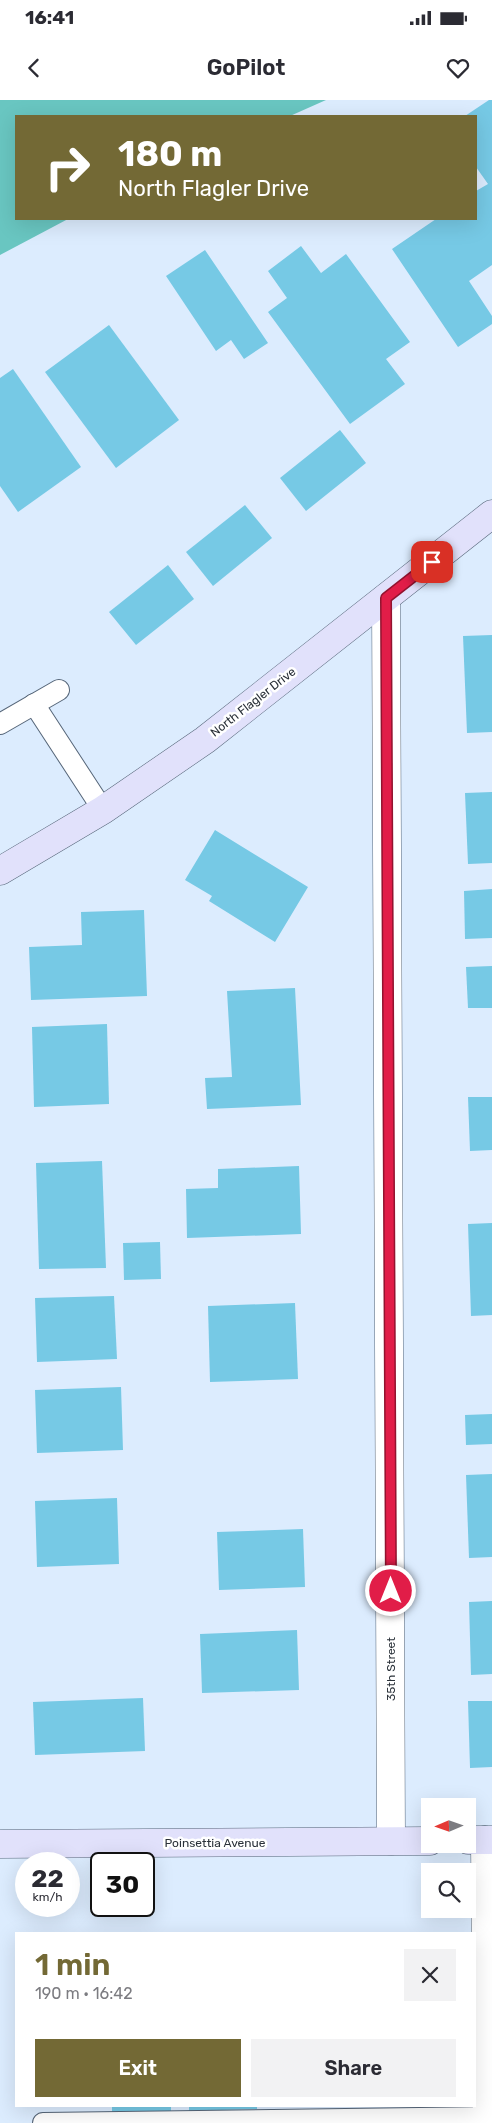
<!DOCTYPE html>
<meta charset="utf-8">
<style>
:root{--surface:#fff;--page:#f2f2f3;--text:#2b2b33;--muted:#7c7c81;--accent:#736935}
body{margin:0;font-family:Rubik,sans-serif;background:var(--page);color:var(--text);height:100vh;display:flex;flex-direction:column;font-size:19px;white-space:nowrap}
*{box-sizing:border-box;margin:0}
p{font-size:16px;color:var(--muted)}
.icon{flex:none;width:28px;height:28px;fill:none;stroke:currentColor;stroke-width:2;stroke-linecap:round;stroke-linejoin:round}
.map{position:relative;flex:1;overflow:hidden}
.side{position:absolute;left:15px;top:1832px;width:461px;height:175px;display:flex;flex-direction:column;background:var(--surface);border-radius:0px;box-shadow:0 5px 20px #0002}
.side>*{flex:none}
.hud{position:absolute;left:15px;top:15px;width:462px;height:105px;border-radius:0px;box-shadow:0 5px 20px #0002;background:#736935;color:#fff;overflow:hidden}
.needle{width:32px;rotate:268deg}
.fabs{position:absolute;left:421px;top:1698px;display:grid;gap:10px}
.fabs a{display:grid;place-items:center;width:55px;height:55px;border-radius:0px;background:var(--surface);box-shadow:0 5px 20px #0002;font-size:25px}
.speed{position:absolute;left:15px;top:1752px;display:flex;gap:10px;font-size:25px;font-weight:700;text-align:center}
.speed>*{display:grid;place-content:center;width:65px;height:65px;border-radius:50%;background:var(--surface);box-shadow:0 5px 20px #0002;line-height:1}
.speed small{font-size:12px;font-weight:400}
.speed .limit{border:2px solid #111;border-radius:8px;background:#fff;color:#111}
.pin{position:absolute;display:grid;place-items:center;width:42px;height:42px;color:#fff;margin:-21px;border-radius:10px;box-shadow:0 2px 8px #0006}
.me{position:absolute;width:55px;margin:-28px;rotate:0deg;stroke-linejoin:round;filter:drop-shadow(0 0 4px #0008)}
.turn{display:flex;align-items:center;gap:18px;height:105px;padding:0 20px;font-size:22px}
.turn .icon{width:65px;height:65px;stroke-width:2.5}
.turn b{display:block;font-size:35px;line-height:42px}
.round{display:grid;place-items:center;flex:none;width:52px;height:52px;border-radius:0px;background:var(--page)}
.summary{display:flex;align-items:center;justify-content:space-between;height:85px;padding:0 20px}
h1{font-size:30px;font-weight:600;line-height:38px;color:var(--accent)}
.button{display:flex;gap:10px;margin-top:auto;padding:10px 20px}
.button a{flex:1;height:58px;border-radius:0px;background:var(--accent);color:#fff;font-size:20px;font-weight:600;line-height:58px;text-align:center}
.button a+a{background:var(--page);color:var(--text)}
.status{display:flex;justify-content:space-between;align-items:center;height:35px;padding:0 25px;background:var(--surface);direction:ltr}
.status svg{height:14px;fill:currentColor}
header{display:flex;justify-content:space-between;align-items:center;height:65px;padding:0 20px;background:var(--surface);font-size:22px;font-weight:600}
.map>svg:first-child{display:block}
.water{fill:#69c6c1}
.building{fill:#76c9e5}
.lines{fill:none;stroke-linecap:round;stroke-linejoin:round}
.lane-casing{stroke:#566679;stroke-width:22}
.street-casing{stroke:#566679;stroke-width:29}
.secondary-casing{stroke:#566679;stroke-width:29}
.lane{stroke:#fff;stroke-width:20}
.street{stroke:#fff;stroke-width:28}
.secondary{stroke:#e1e1fb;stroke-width:28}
.route-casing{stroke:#92132f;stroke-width:12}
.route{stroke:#e11d48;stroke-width:9}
.labels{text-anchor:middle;stroke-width:5;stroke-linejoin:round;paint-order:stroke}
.street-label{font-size:12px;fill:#2a3139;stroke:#fff}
</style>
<div class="status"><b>16:41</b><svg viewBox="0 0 49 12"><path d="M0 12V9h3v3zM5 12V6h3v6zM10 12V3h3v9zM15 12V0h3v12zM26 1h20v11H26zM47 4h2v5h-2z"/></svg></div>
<header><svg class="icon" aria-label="back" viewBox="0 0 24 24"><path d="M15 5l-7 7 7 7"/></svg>GoPilot<svg class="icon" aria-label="heart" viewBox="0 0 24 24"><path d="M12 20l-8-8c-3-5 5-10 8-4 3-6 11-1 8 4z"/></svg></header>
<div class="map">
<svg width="492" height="2023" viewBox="0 0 492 2023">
<rect width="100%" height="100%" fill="#dcecfe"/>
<path class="water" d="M0,0h326l-36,16h-274v103h52l-68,36z"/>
<g class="building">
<path d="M489,0h3v165l-23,16 23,35v8l-34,23 -66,-98 44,-30h40v-28l12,-7 -12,-17v-51h-11z"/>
<path d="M301,146l20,27 25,-19 64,88 -24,17 19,25 -55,40 -82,-112 19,-14 -19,-27z"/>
<path d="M205,150l63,93 -24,16 -13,-19 -15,11 -50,-75z"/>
<path d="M109,225l70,95 -63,48 -71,-96z"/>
<path d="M13,269l68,98 -63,45 -18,-26v-108z"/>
<path d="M340,330l26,33 -60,48 -26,-33z"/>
<path d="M245,405l27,33 -59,48 -27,-34z"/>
<path d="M168,465l26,34 -58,46 -27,-33z"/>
<path d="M492,535v97l-25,1 -4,-97z"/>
<path d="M492,692v71l-24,1 -3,-71z"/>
<path d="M215,730l93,57 -33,55 -66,-41 3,-5 -27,-16z"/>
<path d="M492,789v49l-27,1 -1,-48z"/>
<path d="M144,810l3,86 -116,4 -2,-53 53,-2 -1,-33z"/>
<path d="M492,866v42h-24l-2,-41z"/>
<path d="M295,888l6,117 -94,4 -2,-31 27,-1 -5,-86z"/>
<path d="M107,924l2,80 -75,3 -2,-80z"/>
<path d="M468,997h24v53l-22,1z"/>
<path d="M102,1061l4,107 -67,1 -3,-106z"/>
<path d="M299,1066l2,68 -114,4 -1,-49 32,-1v-19z"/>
<path d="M492,1123v92l-21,1 -3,-92z"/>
<path d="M160,1142l1,37 -37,1 -1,-37z"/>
<path d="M114,1196l3,63 -80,3 -2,-64z"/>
<path d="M295,1203l3,76 -88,3 -2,-76z"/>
<path d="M121,1287l2,63 -86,3 -2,-63z"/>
<path d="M492,1314v30l-26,1 -1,-30z"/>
<path d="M492,1374v83l-23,1 -3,-83z"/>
<path d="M117,1398l2,66 -82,3 -2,-66z"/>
<path d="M303,1429l2,58 -86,3 -2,-58z"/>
<path d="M492,1501v73l-21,1 -2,-73z"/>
<path d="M297,1530l2,60 -97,3 -2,-59z"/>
<path d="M143,1598l2,53 -110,4 -2,-53z"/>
<path d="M468,1601h24v66l-22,1z"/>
<path d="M112,2006h59v5l-59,2z"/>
<path d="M189,2006h68v3l-68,2z"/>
</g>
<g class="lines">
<g class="lane-casing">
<g id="lane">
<path d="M34,604l69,106"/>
<path d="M0,624l59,-34"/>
<path d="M43,2023l449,-6"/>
</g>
</g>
<g class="street-casing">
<g id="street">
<path d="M386,498l5,1243"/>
<path d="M485,1740l2,283"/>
</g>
</g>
<g class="secondary-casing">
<g id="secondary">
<path d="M0,771l103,-61 102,-70 287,-226"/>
<path d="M468,1740h24"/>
<path d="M0,1744l430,-3"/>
</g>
</g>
<use href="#lane" class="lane"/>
<use href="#street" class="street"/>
<use href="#secondary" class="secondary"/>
</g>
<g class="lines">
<g class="route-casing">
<path id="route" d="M391,1491l-5,-993 46,-36"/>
</g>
<use href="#route" class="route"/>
</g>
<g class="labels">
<g class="street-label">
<text transform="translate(253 602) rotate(-38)" y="4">North Flagler Drive</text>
<text transform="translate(391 1569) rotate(-90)" y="4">35th Street</text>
<text x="215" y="1747">Poinsettia Avenue</text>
</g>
</g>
</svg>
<div class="fabs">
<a><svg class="needle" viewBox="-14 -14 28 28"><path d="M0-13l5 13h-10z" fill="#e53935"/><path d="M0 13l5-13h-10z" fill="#7c7c81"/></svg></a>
<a><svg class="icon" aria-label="search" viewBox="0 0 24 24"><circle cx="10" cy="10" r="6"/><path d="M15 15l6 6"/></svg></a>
</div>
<div class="speed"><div>22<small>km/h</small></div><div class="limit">30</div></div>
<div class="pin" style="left:432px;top:462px;background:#d93025"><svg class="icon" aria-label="arrive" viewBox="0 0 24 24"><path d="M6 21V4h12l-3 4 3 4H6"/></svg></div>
<svg class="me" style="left:391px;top:1491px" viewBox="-20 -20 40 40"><circle r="17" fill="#e11d48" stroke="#fff" stroke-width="3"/><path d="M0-11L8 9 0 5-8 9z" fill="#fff"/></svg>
<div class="hud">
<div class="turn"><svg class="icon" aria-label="right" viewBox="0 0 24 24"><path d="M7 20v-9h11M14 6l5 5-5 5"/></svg><div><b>180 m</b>North Flagler Drive</div></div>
</div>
<section class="side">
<div class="summary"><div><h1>1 min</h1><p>190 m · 16:42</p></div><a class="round"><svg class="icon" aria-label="close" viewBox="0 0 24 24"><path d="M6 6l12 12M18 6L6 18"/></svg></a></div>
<div class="button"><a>Exit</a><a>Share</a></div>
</section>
</div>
